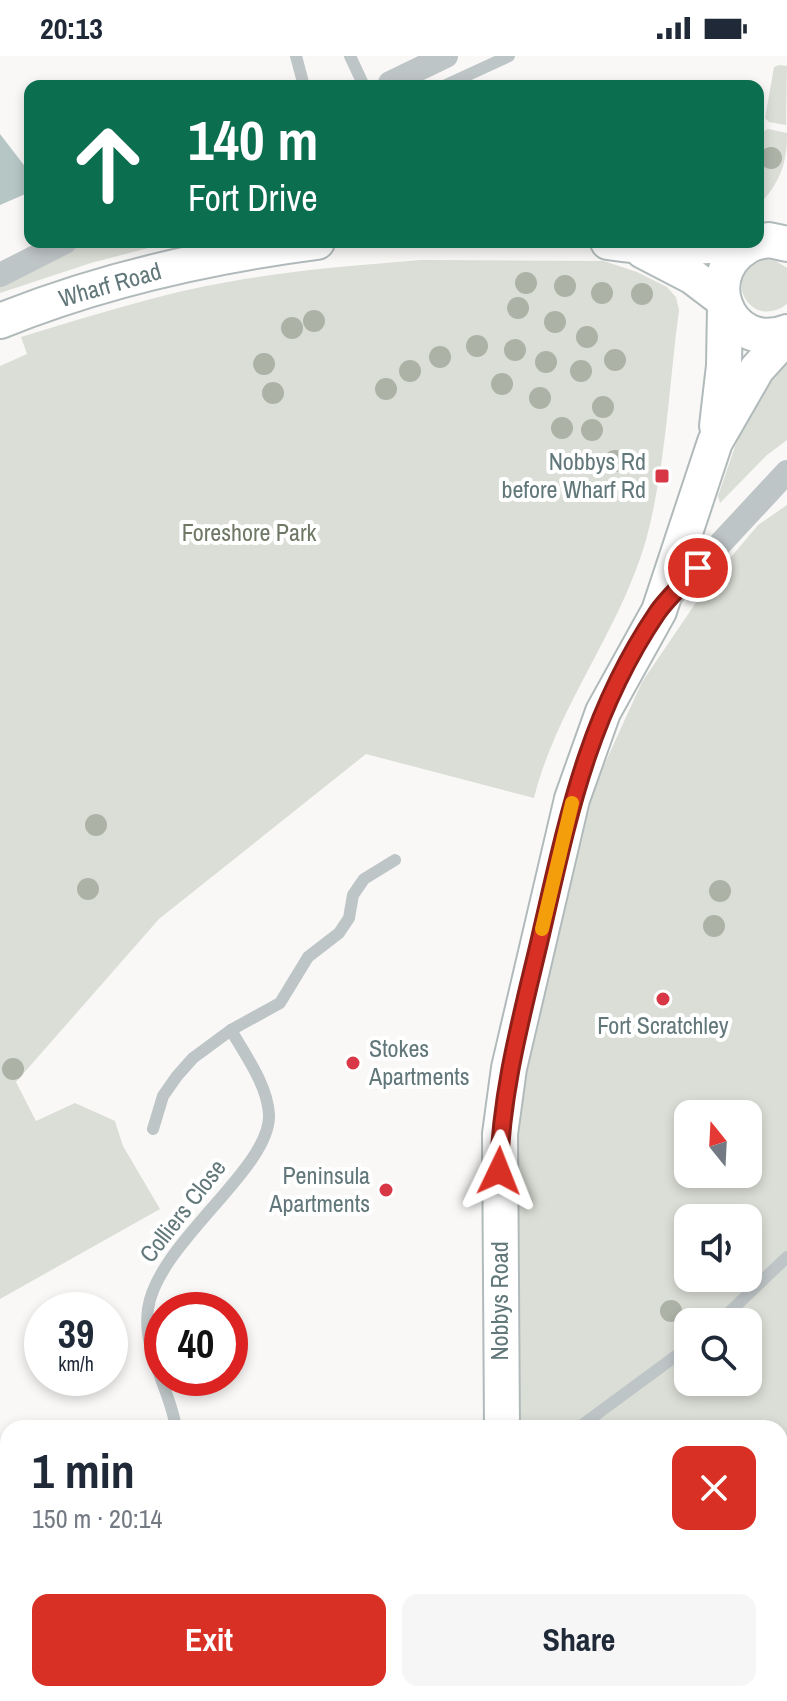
<!DOCTYPE html>
<meta charset="utf-8">
<style>
:root{--surface:#fff;--page:#f6f6f7;--text:#1f2937;--muted:#747a83;--accent:#d93025}
body{margin:0;font-family:"Archivo Narrow",sans-serif;background:var(--page);color:var(--text);height:100vh;display:flex;flex-direction:column;font-size:30px;white-space:nowrap}
*{box-sizing:border-box;margin:0}
p{font-size:26px;color:var(--muted)}
.icon{flex:none;width:44px;height:44px;fill:none;stroke:currentColor;stroke-width:2;stroke-linecap:round;stroke-linejoin:round}
.map{position:relative;flex:1;overflow:hidden}
.details{position:absolute;left:0px;top:1364px;width:788px;height:282px;display:flex;flex-direction:column;background:var(--surface);border-radius:24px 24px 0 0;box-shadow:0 4px 12px #0003}
.details>*{flex:none}
.hud{position:absolute;left:24px;top:24px;width:740px;height:168px;border-radius:16px;box-shadow:0 4px 12px #0003;background:#0b6e4f;color:#fff;overflow:hidden}
.needle{width:52px;rotate:342deg}
.buttons{position:absolute;left:674px;top:1044px;display:grid;gap:16px}
.buttons a{display:grid;place-items:center;width:88px;height:88px;border-radius:16px;background:var(--surface);box-shadow:0 4px 12px #0003;font-size:40px}
.speed{position:absolute;left:24px;top:1236px;display:flex;gap:16px;font-size:40px;font-weight:700;text-align:center}
.speed>*{display:grid;place-content:center;width:104px;height:104px;border-radius:50%;background:var(--surface);box-shadow:0 4px 12px #0003;line-height:1}
.speed small{font-size:20px;font-weight:400}
.speed .limit{border:12px solid #d22;background:#fff;color:#111}
.pin{position:absolute;display:grid;place-items:center;width:68px;height:68px;color:#fff;margin:-34px;border:4px solid #fff;border-radius:50%;box-shadow:0 2px 8px #0007}
.me{position:absolute;width:88px;margin:-44px;rotate:2deg;stroke-linejoin:round;filter:drop-shadow(0 0 6px #0008)}
.turn{display:flex;align-items:center;gap:28px;height:168px;padding:0 32px;font-size:36px}
.turn .icon{width:104px;height:104px;stroke-width:2.5}
.turn b{display:block;font-size:56px;line-height:68px}
.round{display:grid;place-items:center;flex:none;width:84px;height:84px;border-radius:16px;background:var(--page)}
.overview{display:flex;align-items:center;justify-content:space-between;height:136px;padding:0 32px}
h1{font-size:48px;font-weight:800;line-height:60px}
.primary-button{display:flex;gap:16px;margin-top:auto;padding:16px 32px}
.primary-button a{flex:1;height:92px;border-radius:16px;background:var(--accent);color:#fff;font-size:32px;font-weight:800;line-height:92px;text-align:center}
.primary-button a+a{background:var(--page);color:var(--text)}
.status{display:flex;justify-content:space-between;align-items:center;height:56px;padding:0 40px;background:var(--surface);direction:ltr}
.status svg{height:22px;fill:currentColor}
.map>svg:first-child{display:block}
.green{fill:#dbded6;fill-rule:evenodd}
.water{fill:#b5c6c5}
.lines{fill:none;stroke-linecap:round;stroke-linejoin:round}
.secondary-casing{stroke:#b1babb;stroke-width:38}
.lane{stroke:#bec5c6;stroke-width:12}
.street{stroke:#bec5c6;stroke-width:24}
.secondary{stroke:#fff;stroke-width:34}
.tree{fill:#adb2a7}
.route-casing{stroke:#8d1f18;stroke-width:20}
.route{stroke:#d93025;stroke-width:14}
.slow{stroke:#f59e0b;stroke-width:14}
.poi-dot{fill:#d83846;stroke:#fff;stroke-width:3}
.labels{text-anchor:middle;stroke-width:8;stroke-linejoin:round;paint-order:stroke}
.street-label{font-size:24px;fill:#61777a;stroke:#fff}
.poi-label{font-size:24px;fill:#61777a;stroke:#fff;text-anchor:end}
.park-label{font-size:24px;fill:#6e7865;stroke:#fff}
</style>
<div class="status"><b>20:13</b><svg viewBox="0 0 49 12"><path d="M0 12V9h3v3zM5 12V6h3v6zM10 12V3h3v9zM15 12V0h3v12zM26 1h20v11H26zM47 4h2v5h-2z"/></svg></div>
<div class="map">
<svg width="787" height="1645" viewBox="0 0 787 1645">
<rect width="100%" height="100%" fill="#f9f8f7"/>
<g class="green">
<path d="M779,9l8,1 -1,59 -17,-3 -4,-4 9,-51z"/>
<path d="M768,73l19,4c0,31 -7,50 -29,73v-42l6,-33z"/>
<path d="M71,186h100l-80,21 -91,30v-12z"/>
<path d="M767,203l9,2 11,7v36c-39,29 -69,-35 -20,-45z"/>
<path d="M421,204l183,1 33,11 30,15 9,10 3,13c-10,75 -13,156 -33,230 -26,91 -89,166 -112,258l-168,-44 -207,165 -143,163 20,39 39,-18 40,18 8,25 37,63 -160,90v-933l27,-12 -6,-17c70,-21 140,-44 212,-56 62,-11 125,-16 188,-21z"/>
<path d="M787,299v85l-20,15 -47,48 -2,-7 24,-70z"/>
<path d="M787,449v1025l-7,1v-103h-264l-5,-255 21,-149 63,-239 47,-103 68,-100 48,-57zM688,1058h60v60h-60zM688,1162h60v60h-60zM688,1266h60v60h-60z"/>
</g>
<path class="water" d="M0,78l30,39v19l-30,13z"/>
<g class="lines">
<g class="secondary-casing">
<g id="secondary">
<path d="M608,186c49,8 96,6 146,0"/>
<path d="M756,186c-63,26 -29,113 31,90"/>
<path d="M758,186l11,-2 18,4"/>
<path d="M643,195l50,26 29,22"/>
<path d="M0,265c102,-41 208,-65 317,-79"/>
<path d="M717,370l7,-60 1,-59"/>
<path d="M502,1372l-2,-294 9,-66 63,-269 31,-87 56,-101 56,-169 42,-73 30,-33"/>
<path d="M481,1645l1,-7"/>
</g>
</g>
<g class="lane">
<path d="M296,0l8,30"/>
<path d="M350,0l14,30"/>
<path d="M444,30l65,-30"/>
<path d="M153,1073l10,-33 14,-20 16,-18 38,-28 49,-27 28,-46 31,-24 10,-15 4,-23 11,-16 31,-19"/>
<path d="M719,1266l68,-65"/>
<path d="M176,1372c-6,-40 -34,-77 -28,-119 9,-66 124,-141 121,-195 -2,-30 -24,-59 -38,-84"/>
<path d="M578,1372l110,-81"/>
</g>
<g class="street">
<path d="M390,27l56,-27"/>
<path d="M0,219l65,-33"/>
<path d="M666,546l121,-130"/>
<path d="M0,1474l8,-1"/>
<path d="M780,1502l7,-1"/>
<path d="M0,1632h8"/>
<path d="M582,1638l1,7"/>
</g>
<use href="#secondary" class="secondary"/>
</g>
<g class="tree">
<circle cx="771" cy="102" r="11"/>
<circle cx="526" cy="227" r="11"/>
<circle cx="565" cy="230" r="11"/>
<circle cx="602" cy="237" r="11"/>
<circle cx="642" cy="238" r="11"/>
<circle cx="518" cy="252" r="11"/>
<circle cx="314" cy="265" r="11"/>
<circle cx="555" cy="266" r="11"/>
<circle cx="292" cy="272" r="11"/>
<circle cx="587" cy="281" r="11"/>
<circle cx="477" cy="290" r="11"/>
<circle cx="515" cy="294" r="11"/>
<circle cx="440" cy="301" r="11"/>
<circle cx="615" cy="304" r="11"/>
<circle cx="546" cy="306" r="11"/>
<circle cx="264" cy="308" r="11"/>
<circle cx="410" cy="315" r="11"/>
<circle cx="581" cy="315" r="11"/>
<circle cx="502" cy="328" r="11"/>
<circle cx="386" cy="333" r="11"/>
<circle cx="273" cy="337" r="11"/>
<circle cx="540" cy="342" r="11"/>
<circle cx="603" cy="351" r="11"/>
<circle cx="562" cy="372" r="11"/>
<circle cx="592" cy="374" r="11"/>
<circle cx="615" cy="405" r="11"/>
<circle cx="96" cy="769" r="11"/>
<circle cx="88" cy="833" r="11"/>
<circle cx="720" cy="835" r="11"/>
<circle cx="714" cy="870" r="11"/>
<circle cx="13" cy="1013" r="11"/>
<circle cx="671" cy="1255" r="11"/>
</g>
<g class="lines">
<g class="route-casing">
<path id="route" d="M499,1115c2,-79 22,-152 40,-228 28,-120 47,-225 118,-330 11,-16 28,-31 41,-45"/>
</g>
<use href="#route" class="route"/>
<path class="slow" d="M542,873l30,-126"/>
</g>
<g class="poi-dot">
<rect x="654" y="412" width="16" height="16" rx="4"/>
<circle cx="663" cy="943" r="8"/>
<circle cx="353" cy="1007" r="8"/>
<circle cx="386" cy="1134" r="8"/>
</g>
<g class="labels">
<g class="street-label">
<text transform="translate(110 229) rotate(-16)" y="8">Wharf Road</text>
<text transform="translate(183 1155) rotate(-52)" y="8">Colliers Close</text>
<text transform="translate(500 1245) rotate(-90)" y="8">Nobbys Road</text>
</g>
<g class="poi-label">
<text x="646" y="414">Nobbys Rd<tspan x="646" dy="28">before Wharf Rd</tspan></text>
<text x="663" y="978" text-anchor="middle">Fort Scratchley</text>
<text x="369" y="1001" text-anchor="start">Stokes<tspan x="369" dy="28">Apartments</tspan></text>
<text x="370" y="1128">Peninsula<tspan x="370" dy="28">Apartments</tspan></text>
</g>
<g class="park-label">
<text x="249" y="485">Foreshore Park</text>
</g>
</g>
</svg>
<div class="buttons">
<a><svg class="needle" viewBox="-14 -14 28 28"><path d="M0-13l5 13h-10z" fill="#e53935"/><path d="M0 13l5-13h-10z" fill="#747a83"/></svg></a>
<a><svg class="icon" aria-label="sound" viewBox="0 0 24 24"><path d="M4 9h4l5-4v14l-5-4H4zM17 9q2 3 0 6"/></svg></a>
<a><svg class="icon" aria-label="search" viewBox="0 0 24 24"><circle cx="10" cy="10" r="6"/><path d="M15 15l6 6"/></svg></a>
</div>
<div class="speed"><div>39<small>km/h</small></div><div class="limit">40</div></div>
<div class="pin" style="left:698px;top:512px;background:#d93025"><svg class="icon" aria-label="arrive" viewBox="0 0 24 24"><path d="M6 21V4h12l-3 4 3 4H6"/></svg></div>
<svg class="me" style="left:499px;top:1115px" viewBox="-20 -20 40 40"><path d="M0-17L14 15 0 8-14 15z" fill="#d93025" stroke="#fff" stroke-width="4"/></svg>
<div class="hud">
<div class="turn"><svg class="icon" aria-label="ahead" viewBox="0 0 24 24"><path d="M12 20V5M6 11l6-6 6 6"/></svg><div><b>140 m</b>Fort Drive</div></div>
</div>
<section class="details">
<div class="overview"><div><h1>1 min</h1><p>150 m · 20:14</p></div><a class="round" style="background:#d93025;color:#fff"><svg class="icon" aria-label="close" viewBox="0 0 24 24"><path d="M6 6l12 12M18 6L6 18"/></svg></a></div>
<div class="primary-button"><a>Exit</a><a>Share</a></div>
</section>
</div>
